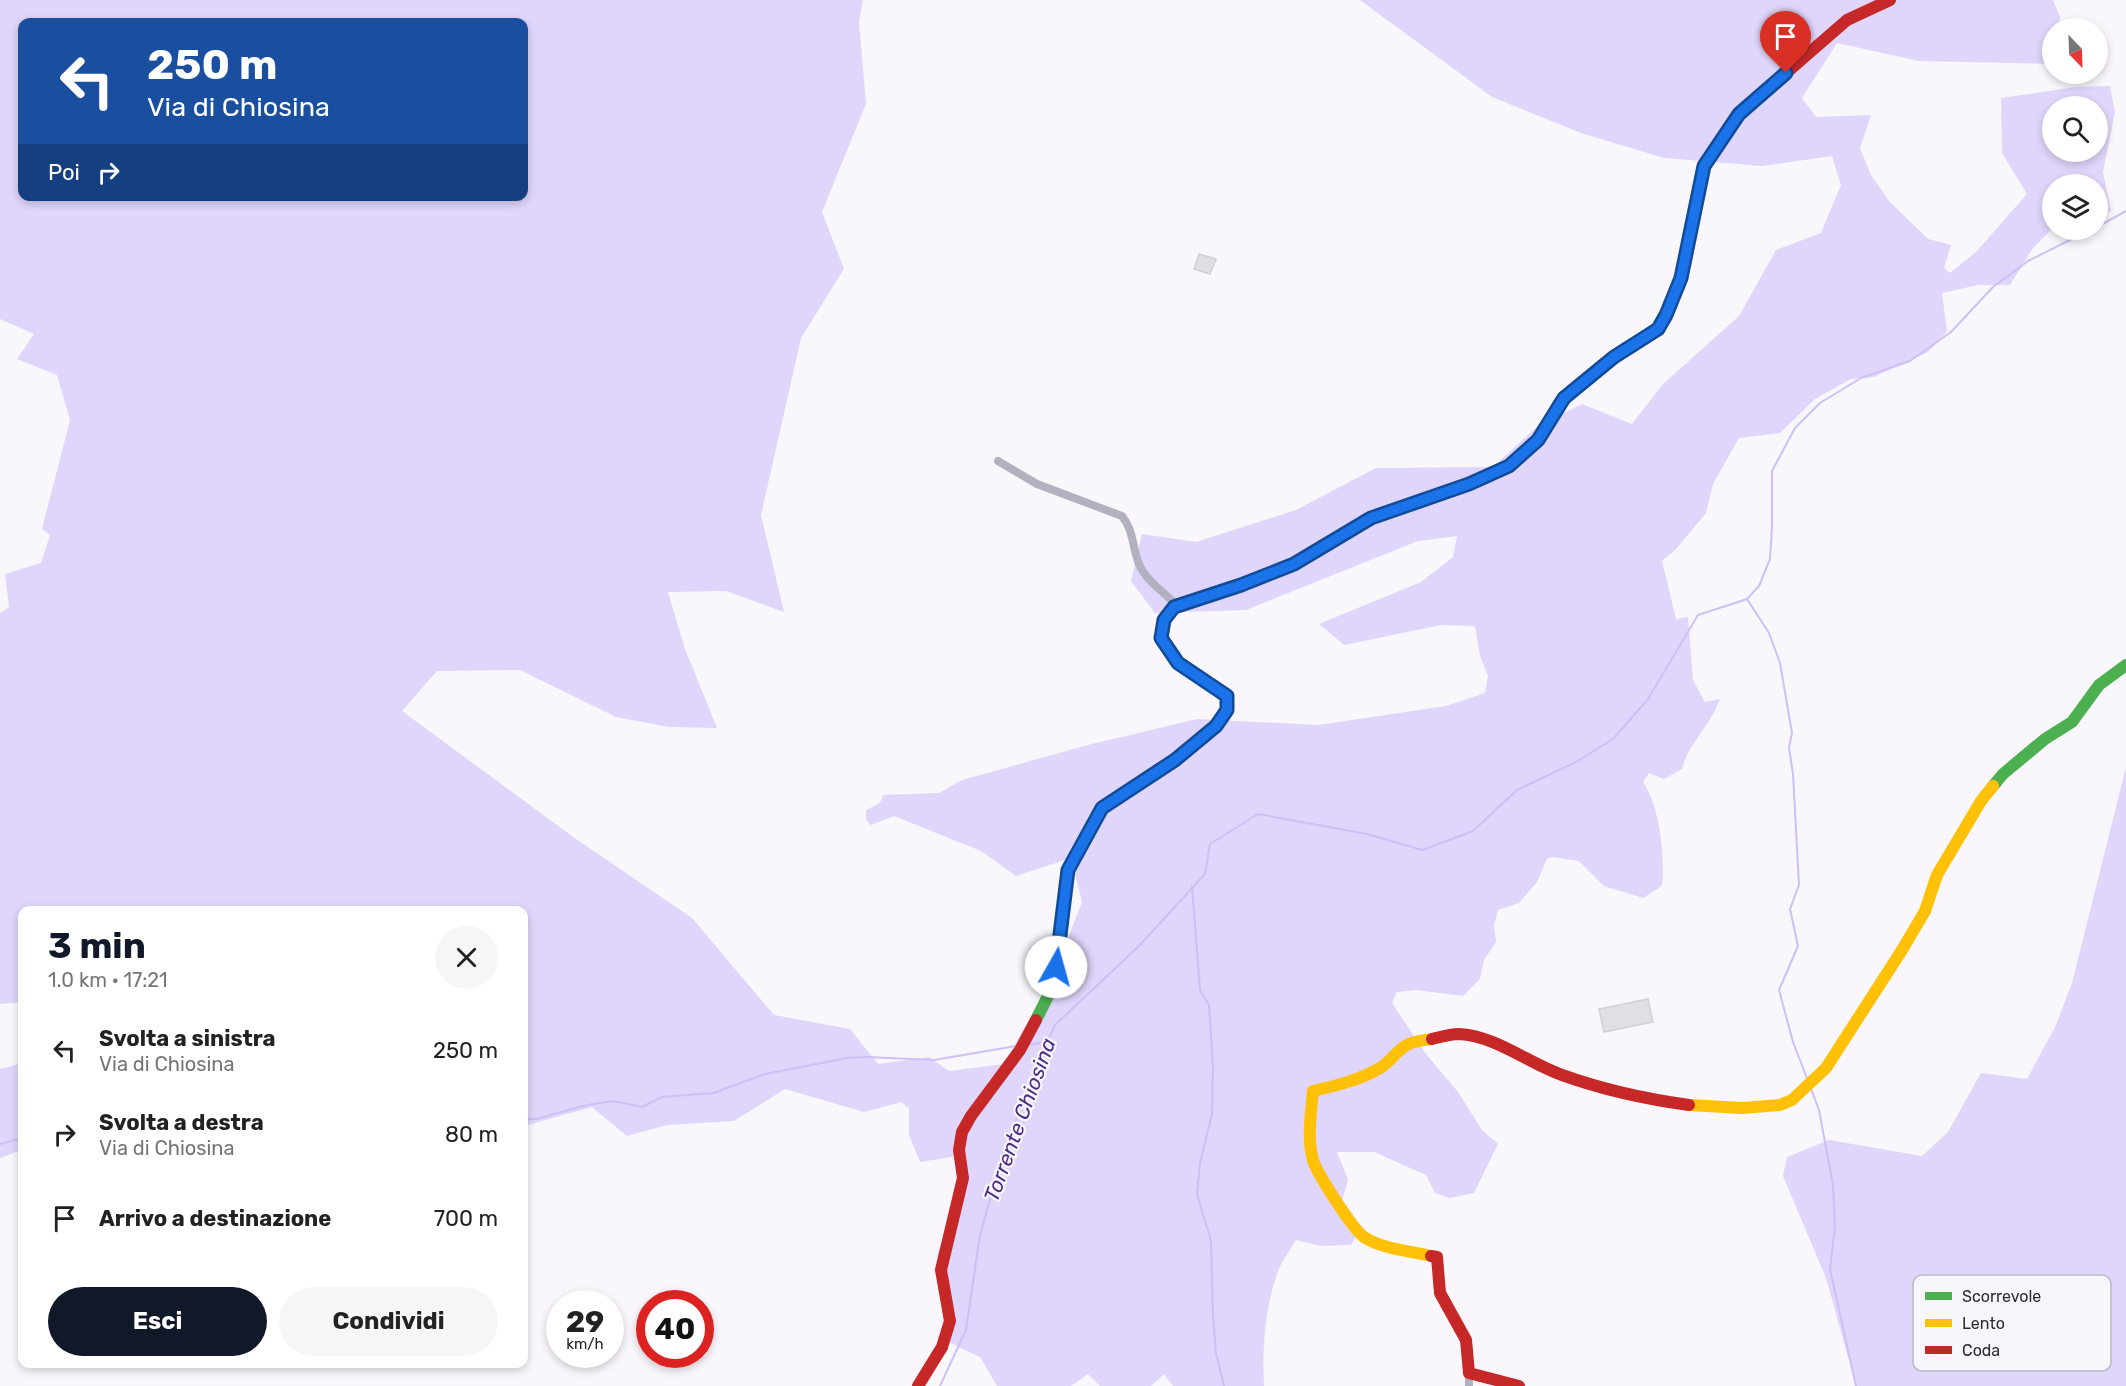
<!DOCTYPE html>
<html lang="it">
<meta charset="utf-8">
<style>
:root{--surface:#fff;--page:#f6f6f6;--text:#222;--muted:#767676;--accent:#111827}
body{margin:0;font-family:Rubik,sans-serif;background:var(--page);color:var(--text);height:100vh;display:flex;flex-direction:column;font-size:22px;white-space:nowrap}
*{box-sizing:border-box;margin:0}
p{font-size:20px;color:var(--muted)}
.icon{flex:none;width:33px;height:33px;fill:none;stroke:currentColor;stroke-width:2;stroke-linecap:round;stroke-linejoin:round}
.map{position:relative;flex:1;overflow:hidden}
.drawer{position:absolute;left:18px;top:906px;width:510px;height:462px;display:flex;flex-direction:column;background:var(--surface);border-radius:12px;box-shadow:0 3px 9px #0003}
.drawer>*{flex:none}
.guide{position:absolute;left:18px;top:18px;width:510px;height:183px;border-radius:12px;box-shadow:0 3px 9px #0003;background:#1a4fa0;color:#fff;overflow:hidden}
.needle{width:39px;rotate:157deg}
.tools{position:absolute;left:2042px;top:18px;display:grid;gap:12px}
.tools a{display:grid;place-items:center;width:66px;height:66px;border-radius:50%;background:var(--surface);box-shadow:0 3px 9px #0003;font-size:30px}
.speed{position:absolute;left:546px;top:1290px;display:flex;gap:12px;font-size:30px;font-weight:700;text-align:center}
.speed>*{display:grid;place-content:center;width:78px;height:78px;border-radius:50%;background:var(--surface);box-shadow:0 3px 9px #0003;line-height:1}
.speed small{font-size:15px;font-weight:400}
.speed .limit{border:9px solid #d22;background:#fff;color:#111}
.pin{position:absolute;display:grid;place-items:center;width:51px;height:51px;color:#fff;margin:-62px -26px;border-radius:50% 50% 50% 0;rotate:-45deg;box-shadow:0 0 6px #0007}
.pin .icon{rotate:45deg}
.me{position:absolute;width:66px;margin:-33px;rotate:7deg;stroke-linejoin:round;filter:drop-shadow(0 0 4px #0008)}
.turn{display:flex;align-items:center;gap:21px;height:126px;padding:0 30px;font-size:27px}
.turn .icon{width:78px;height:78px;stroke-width:2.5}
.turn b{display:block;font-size:42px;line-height:51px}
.then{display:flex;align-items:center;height:57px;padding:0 30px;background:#0003;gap:12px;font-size:22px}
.round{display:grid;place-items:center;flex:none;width:63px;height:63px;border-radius:32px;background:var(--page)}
.headline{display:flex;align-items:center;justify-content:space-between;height:102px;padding:0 30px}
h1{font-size:36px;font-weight:700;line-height:45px;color:var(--accent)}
.primary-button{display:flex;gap:12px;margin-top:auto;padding:12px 30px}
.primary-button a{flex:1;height:69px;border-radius:36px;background:var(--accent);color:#fff;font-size:24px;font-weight:700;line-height:69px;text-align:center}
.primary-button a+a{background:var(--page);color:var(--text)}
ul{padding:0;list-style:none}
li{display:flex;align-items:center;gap:18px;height:84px;padding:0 30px}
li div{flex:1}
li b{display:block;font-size:22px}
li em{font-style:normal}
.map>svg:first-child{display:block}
.forest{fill:#e0d5fa;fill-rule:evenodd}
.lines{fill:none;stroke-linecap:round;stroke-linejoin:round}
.stream{stroke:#cebff6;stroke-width:2}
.building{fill:#e0dfe4;stroke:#d1d0d4;stroke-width:1.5}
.street{stroke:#b3b0bf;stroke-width:8}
.fast{stroke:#4caf50;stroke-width:12}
.slow{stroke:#ffc107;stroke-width:12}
.jam{stroke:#c62828;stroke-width:12}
.route-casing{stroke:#114b97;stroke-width:15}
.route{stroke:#1a73e8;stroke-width:10}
.labels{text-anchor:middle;stroke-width:4.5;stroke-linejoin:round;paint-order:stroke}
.water-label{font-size:21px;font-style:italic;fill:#4e2d84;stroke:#f8f6fd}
.key{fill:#f8f6fd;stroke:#bbb9c0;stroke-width:1.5}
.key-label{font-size:16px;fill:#2d2b31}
</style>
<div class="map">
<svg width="2126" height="1386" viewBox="0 0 2126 1386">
<rect width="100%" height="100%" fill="#f9f7fc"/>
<g class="forest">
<path d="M0,0h863l-4,22 7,82 -44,108 22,57 -43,69 -40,177 23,97 -58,-21 -58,1 17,57 32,79 -48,-1 -53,-10 -96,-47 -83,1 -35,40 174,128 116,79 82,97 76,14 28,35 51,-7 20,14 55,-7 49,-88 29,-74 -11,-44 -55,18 -35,-25 -87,-35 -23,9 -5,-5v-10l14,-7 3,-8 56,-2 23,-13 122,-34 113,-27 121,6 128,-19 39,-13 3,-17 -8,-20 -5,-30 -34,-1 -97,20 -25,-21 102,-42 32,-25 4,-21 -39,5 -172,69 -91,3 -24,-32 11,-47 54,8 100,-32 80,-42 117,-1 46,-42 43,-21 50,20 31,-40 76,-68 37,-66 45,-17 20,-48 -9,-29 -70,10 -98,-8 -83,-25 -89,-36 -132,-97h693l7,17 -1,11h-7v36l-133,-3 -82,-18 -35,55 14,19 55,-2 -11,33 11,27 19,27 38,37 23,6 -7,23 6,5 26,-21 51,-58 -25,-41 -1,-55 75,-11 34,-1 5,26 -12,60 8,39 -14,6v-33h-45v45l-19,19 -23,37h-32l-36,8 5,38 -19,21 -54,25 -23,2 -36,20 -35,34 -41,5 -26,46 -7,29 -30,36 -14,12 14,58 12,-2 5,63 12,22 15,-3c-9,26 -32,45 -38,70l-18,10 -15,-6 -6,9c17,25 22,74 19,104l-19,12 -39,-12 -25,-25 -27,-4 -5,2 -10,23 -18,21 -21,7 -4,15 2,17 -12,18 -4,19 -17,17 -47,-6 -19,2 -5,11 34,51 32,38 24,38 16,14 -24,49 -24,5 -15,-5 -9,-18 -52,-23h-37l11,27 -6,22 16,32 -7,12 -30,1 -25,-6c-5,9 -13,19 -17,29 -14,36 -17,78 -15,117h-91l-9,-12 -13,12h-51l-12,-12 -17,12h-74l-17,-29 -34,-16 -9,-85 22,-65 -2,-35 -37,6 -11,-27v-27l-8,-6 -37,10 -79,-23 -51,32 -67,4 -40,11 -35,-29 -68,19v-216h-502v92l-22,2v-391l9,-6 -4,-33 36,-11 9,-28 -8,-6 28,-109 -13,-45 -40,-16 17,-25 -34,-15zM22,22h502v174h-502zM2052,106h45v46h-45z"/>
<path d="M2126,767v619h-270l-30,-108 -43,-102 4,-19 42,-17 93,16 26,-24 33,-59 46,6 29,-54 16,-42z"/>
<path d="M22,1063v87l-22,8v-89z"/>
</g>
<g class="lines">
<g class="stream">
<path d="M2097,227l29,-16"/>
<path d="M1747,599l22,34 11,30 12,70 -3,15 4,26 6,111 -9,24 8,37 -19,44 14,52 15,39"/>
<path d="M1192,886l8,104 9,15 4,61 -1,48 -12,49 -3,31 14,47 2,75 3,37 8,33"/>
<path d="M1028,1045l18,-3"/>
<path d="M1811,1089l8,21 14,75 2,42 -5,42 26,117"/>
<path d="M524,1119h12l51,-14 26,-4 29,6 20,-10 52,-4 51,-19 82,-16 20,-1 67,3 82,-14"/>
<path d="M0,1144l22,-6"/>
<path d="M940,1386l26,-56 14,-95 21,-75 36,-96 18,-39 84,-79 66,-72 5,-30 48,-30 109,20 55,16 51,-19 44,-41 59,-28 37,-23 35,-40 50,-84 49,-16 12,-13 11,-27 2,-32v-56l23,-43 25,-25 41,-25 49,-17 41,-29 42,-45 35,-26 62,-31"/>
</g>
</g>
<g class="building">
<path d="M1199,254l17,5 -6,15 -16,-5z"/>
<path d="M1648,999l5,23 -49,10 -5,-23z"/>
</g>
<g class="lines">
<g class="street">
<path d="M998,461l39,23 85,32c12,15 10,31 17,48 7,17 26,29 39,42"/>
<path d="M1469,1373v13"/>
</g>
<g class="fast">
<path d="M1993,786l10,-12 42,-35 27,-17 27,-37 27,-20"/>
<path d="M1036,1020l15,-30 5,-23 12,-97 34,-62 73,-48 41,-34 11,-16v-11"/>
</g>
<g class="slow">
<path d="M1425,499l44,-15 40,-18 29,-26 26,-42 50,-41 44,-28 8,-13 15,-38 11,-56"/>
<path d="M1689,1105l53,3 38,-3 12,-5 34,-32 76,-118 23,-39 12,-36 44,-74 12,-15"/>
<path d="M1431,1256c-21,-5 -49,-7 -67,-19 -10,-6 -48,-65 -51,-77 -6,-21 -2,-47 0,-69 22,-5 47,-11 67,-23 11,-6 17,-19 29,-24 6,-3 15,-4 23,-5"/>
</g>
<g class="jam">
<path d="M1692,222l12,-56 35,-52 108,-94 43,-20"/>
<path d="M1227,699v-4l-49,-32 -17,-25 3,-18 10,-13 67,-22 53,-21 77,-46 54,-19"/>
<path d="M1432,1039c8,-2 18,-5 27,-5 37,2 69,29 103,41 42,15 83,24 127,30"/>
<path d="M1431,1256l6,1 3,36 26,47 3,33 50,13"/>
<path d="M918,1386l24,-39 8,-26 -9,-51 22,-92 -4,-28 3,-18 9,-16 49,-66 16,-30"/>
</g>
</g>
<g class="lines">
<g class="route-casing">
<path id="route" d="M1056,967l12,-97 34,-62 73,-48 41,-34 11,-16v-14l-49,-33 -17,-25 3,-18 10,-13 67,-22 53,-21 77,-46 98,-34 40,-18 29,-26 26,-42 50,-41 44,-28 8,-14 15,-37 23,-112 35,-52 47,-41"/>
</g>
<use href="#route" class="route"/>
</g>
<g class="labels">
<g class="water-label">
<text transform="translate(1020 1120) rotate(-70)" y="7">Torrente Chiosina</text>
</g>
</g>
<rect x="1913" y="1275" width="198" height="96" rx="9" class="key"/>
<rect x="1925" y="1292" width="27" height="8" fill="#4caf50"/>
<rect x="1925" y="1319" width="27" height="8" fill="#ffc107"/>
<rect x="1925" y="1346" width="27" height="8" fill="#c62828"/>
<g class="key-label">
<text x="1962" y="1302">Scorrevole</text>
<text x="1962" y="1329">Lento</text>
<text x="1962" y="1356">Coda</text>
</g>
</svg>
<div class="tools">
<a><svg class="needle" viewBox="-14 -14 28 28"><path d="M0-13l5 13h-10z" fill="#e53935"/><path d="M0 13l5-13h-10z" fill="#767676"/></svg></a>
<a><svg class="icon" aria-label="search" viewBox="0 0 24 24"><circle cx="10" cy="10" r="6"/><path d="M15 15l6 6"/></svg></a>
<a><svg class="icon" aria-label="layers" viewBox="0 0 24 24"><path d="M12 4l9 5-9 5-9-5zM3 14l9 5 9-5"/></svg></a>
</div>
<div class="speed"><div>29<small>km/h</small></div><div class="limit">40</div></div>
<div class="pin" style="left:1786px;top:73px;background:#d93025"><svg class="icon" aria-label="arrive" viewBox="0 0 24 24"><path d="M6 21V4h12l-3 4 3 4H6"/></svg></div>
<svg class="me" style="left:1056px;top:967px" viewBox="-20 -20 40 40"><circle r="19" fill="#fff"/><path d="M0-13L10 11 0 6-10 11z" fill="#1a73e8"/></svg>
<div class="guide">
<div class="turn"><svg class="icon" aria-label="left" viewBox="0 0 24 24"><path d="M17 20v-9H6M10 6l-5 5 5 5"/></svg><div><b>250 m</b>Via di Chiosina</div></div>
<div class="then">Poi<svg class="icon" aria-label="right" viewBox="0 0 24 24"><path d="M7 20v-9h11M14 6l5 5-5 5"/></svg></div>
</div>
<section class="drawer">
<div class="headline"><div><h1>3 min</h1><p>1.0 km · 17:21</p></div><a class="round"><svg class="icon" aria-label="close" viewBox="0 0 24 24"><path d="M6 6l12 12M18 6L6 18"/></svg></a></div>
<ul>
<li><svg class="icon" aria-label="left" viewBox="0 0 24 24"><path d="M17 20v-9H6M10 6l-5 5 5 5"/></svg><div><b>Svolta a sinistra</b><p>Via di Chiosina</p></div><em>250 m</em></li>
<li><svg class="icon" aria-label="right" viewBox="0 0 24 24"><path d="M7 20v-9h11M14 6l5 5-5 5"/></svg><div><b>Svolta a destra</b><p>Via di Chiosina</p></div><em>80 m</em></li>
<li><svg class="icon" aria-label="arrive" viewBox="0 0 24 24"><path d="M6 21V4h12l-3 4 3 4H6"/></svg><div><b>Arrivo a destinazione</b></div><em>700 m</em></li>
</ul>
<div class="primary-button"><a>Esci</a><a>Condividi</a></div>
</section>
</div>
